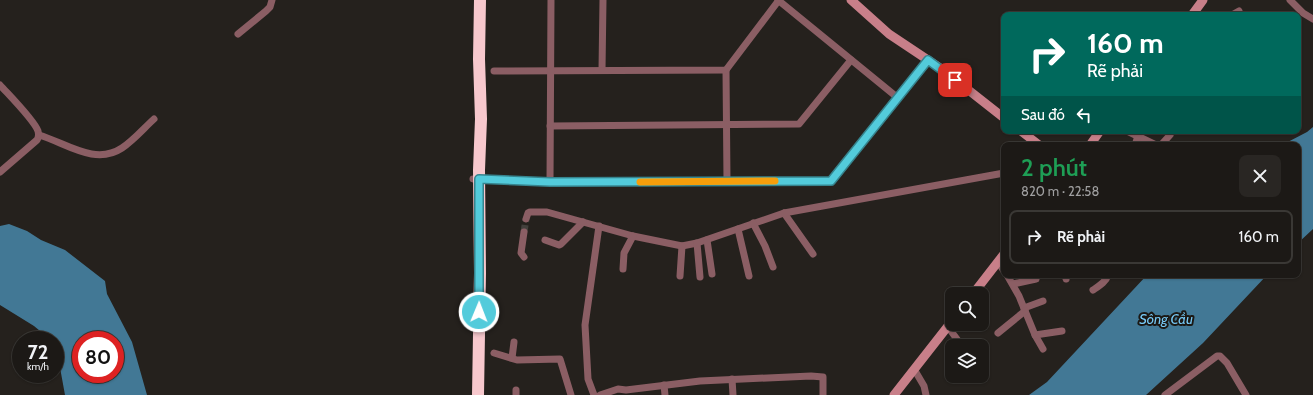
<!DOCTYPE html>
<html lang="vi">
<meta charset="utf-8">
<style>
:root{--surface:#1c1916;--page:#292623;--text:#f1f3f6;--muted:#a0a0a1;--line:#3a3835}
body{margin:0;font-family:Cabin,sans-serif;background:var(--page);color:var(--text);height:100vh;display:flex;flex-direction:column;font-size:15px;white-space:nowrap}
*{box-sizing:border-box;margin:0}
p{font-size:13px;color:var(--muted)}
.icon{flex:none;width:22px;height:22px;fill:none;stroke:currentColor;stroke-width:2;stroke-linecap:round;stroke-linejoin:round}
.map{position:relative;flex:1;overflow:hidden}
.details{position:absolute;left:1001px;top:142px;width:300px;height:136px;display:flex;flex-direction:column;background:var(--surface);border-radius:8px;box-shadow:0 1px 3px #0004,0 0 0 1px var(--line)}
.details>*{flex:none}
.hud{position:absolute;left:1001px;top:12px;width:300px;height:122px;border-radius:8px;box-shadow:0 1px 3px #0004,0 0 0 1px var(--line);background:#00695c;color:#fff;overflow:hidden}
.buttons{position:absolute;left:945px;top:287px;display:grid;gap:8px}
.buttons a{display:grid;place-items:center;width:44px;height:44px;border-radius:8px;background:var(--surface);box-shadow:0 1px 3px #0004,0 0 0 1px var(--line);font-size:20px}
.speed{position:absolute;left:12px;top:331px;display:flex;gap:8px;font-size:20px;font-weight:700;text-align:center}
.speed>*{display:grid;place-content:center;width:52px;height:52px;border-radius:50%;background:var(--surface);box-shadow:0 1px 3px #0004,0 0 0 1px var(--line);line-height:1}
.speed small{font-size:10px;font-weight:400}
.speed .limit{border:6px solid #d22;background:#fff;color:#111}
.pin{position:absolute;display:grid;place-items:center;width:34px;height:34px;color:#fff;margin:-17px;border-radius:8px;box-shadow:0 2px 6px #0006}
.me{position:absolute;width:44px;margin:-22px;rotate:1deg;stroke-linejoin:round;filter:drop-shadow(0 0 3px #0008)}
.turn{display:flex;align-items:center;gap:14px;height:84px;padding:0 20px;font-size:18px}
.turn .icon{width:52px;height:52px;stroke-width:2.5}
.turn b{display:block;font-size:28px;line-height:34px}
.then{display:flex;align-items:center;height:38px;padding:0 20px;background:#0003;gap:8px;font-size:15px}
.round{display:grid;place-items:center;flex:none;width:42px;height:42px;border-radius:8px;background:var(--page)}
.head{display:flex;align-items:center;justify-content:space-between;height:68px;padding:0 20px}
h1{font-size:24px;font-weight:600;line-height:30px;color:#1e9e55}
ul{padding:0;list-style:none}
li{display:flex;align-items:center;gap:12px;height:54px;margin:0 8px 6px;padding:0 12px;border:2px solid var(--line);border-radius:8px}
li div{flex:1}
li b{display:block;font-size:15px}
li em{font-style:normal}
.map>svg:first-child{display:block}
.water{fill:#427895;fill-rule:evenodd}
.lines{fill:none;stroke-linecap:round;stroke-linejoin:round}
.street-tunnel{stroke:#43403c;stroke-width:7;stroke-dasharray:7 3.5;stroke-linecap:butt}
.street{stroke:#8b5e64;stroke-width:7}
.secondary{stroke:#c87f89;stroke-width:9}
.highway{stroke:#f7c8cd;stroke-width:12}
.route-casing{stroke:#36848e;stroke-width:10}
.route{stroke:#53cbdb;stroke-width:7}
.slow{stroke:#f59e0b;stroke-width:7}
.labels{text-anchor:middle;stroke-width:4;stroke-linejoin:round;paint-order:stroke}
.water-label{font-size:14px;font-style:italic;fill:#77caf7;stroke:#1b1814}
</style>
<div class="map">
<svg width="1313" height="395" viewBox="0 0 1313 395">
<rect width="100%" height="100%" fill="#25211d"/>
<g class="water">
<path d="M1313,127v102l-15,14v-98h-16l25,-13z"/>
<path d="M9,224l18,7 14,9 24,10 40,31 2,13 25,48 15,53h-82l-10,-55h-4l-17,-14 -34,-21v-79zM81,340h34v34h-34z"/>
<path d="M1147,275h120l-64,68 -57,52h-117l18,-13z"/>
</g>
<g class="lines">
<path class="street-tunnel" d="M524,232l2,-13"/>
<g class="street">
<path d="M778,0l120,98"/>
<path d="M1290,0l13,13 10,6"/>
<path d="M1232,15l7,-4"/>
<path d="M238,34l28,-23 4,-4 2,-7"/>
<path d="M602,70l1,-70"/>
<path d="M726,70l1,111"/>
<path d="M494,71l232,-1 53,-70"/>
<path d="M0,85c9,10 34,35 38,46 1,4 1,6 -1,9l-37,32"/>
<path d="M550,126l249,-2 52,-64"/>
<path d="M1127,131l29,14"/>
<path d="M39,135c27,8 56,31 83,13 12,-8 22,-20 32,-29"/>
<path d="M1135,145l3,-9"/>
<path d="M1161,145l9,-10"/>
<path d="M473,179l77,3 281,-1 97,-121"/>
<path d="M550,182l1,-182"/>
<path d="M784,213l29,41"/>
<path d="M526,219l2,-6 2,-1h17l86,24 49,10 15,-3 87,-30 220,-40"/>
<path d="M753,223l12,23 8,21"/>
<path d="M738,229l11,47"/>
<path d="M545,240l14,5 2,-1 22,-22"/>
<path d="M707,240l5,34"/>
<path d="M697,243l3,34"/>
<path d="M524,257l-3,-4 3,-21"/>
<path d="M998,262l6,9"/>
<path d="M623,269l1,-16 9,-17"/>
<path d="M1007,275l12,21 16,39 8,14"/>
<path d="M1065,275l1,4"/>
<path d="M680,276l2,-30"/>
<path d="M1013,284l23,-5"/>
<path d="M1093,290c6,-4 13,-8 15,-15"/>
<path d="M1024,308l19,-7"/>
<path d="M948,327l14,19"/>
<path d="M998,333l27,-22"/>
<path d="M1035,335l27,-4"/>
<path d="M494,353l23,7 43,-1 11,36"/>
<path d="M512,358l2,-16"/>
<path d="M914,369l10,17 2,9"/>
<path d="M732,379l1,16"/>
<path d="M664,385l1,10"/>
<path d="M516,395v-5"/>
<path d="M594,395l-6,-16 -3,-54 14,-99"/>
<path d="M600,395l18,-6 8,1 74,-9 111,-5 12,1v18"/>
<path d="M1165,395l52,-39h3l7,7 19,32"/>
</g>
<g class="secondary">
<path d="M851,0l38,34 54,36 61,48"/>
<path d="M1192,15l11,-15"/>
<path d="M1021,131l18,14"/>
<path d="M1090,145l10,-14"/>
<path d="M973,294l31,-40"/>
<path d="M894,395l58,-74"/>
</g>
<path class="highway" d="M478,395l2,-122 -1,-103 2,-51 -2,-60 1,-59"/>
</g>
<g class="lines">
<g class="route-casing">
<path id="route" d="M479,312v-133l71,3 281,-1 97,-121 27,20"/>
</g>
<use href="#route" class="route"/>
<path class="slow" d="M640,182l135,-1"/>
</g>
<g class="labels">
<g class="water-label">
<text x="1166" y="324">Sông Cầu</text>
</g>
</g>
</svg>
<div class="buttons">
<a><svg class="icon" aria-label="search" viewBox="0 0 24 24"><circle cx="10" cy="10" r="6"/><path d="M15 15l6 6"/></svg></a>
<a><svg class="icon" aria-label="layers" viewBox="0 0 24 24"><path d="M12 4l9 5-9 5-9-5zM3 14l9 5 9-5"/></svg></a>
</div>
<div class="speed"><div>72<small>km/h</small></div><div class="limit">80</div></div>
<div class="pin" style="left:955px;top:80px;background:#d93025"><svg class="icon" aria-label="arrive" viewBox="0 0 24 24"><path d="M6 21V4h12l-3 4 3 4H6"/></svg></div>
<svg class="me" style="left:479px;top:312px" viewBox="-20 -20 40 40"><circle r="17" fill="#53cbdb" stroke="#fff" stroke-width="3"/><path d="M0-11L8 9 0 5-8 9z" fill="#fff"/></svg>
<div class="hud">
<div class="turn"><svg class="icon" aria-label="right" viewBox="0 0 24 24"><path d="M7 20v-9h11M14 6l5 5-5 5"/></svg><div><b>160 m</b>Rẽ phải</div></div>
<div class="then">Sau đó<svg class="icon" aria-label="left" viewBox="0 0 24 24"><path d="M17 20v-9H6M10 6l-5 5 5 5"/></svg></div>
</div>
<section class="details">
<div class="head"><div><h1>2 phút</h1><p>820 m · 22:58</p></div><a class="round"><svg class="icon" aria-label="close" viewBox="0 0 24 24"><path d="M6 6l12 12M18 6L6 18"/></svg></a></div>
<ul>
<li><svg class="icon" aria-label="right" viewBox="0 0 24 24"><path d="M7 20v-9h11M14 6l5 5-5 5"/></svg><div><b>Rẽ phải</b></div><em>160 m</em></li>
</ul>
</section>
</div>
